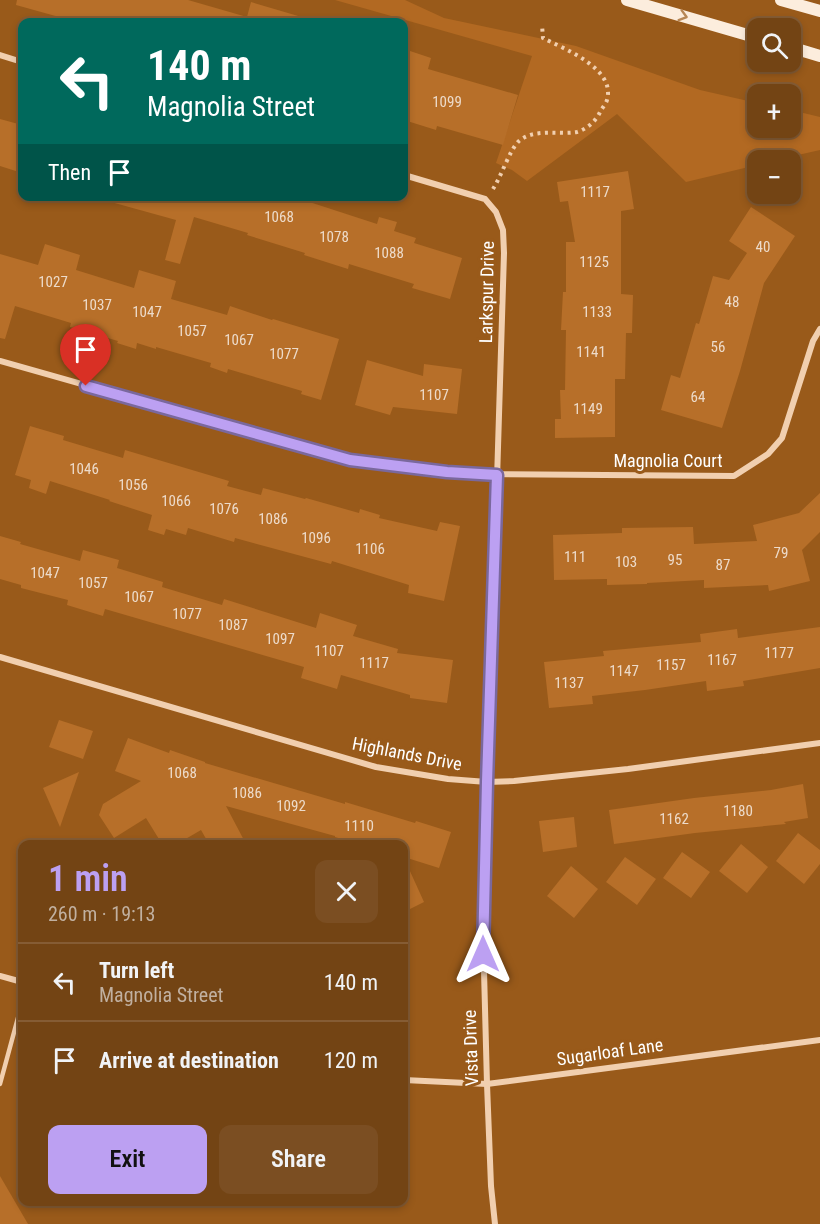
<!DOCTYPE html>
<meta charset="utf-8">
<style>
:root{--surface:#734414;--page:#7b4e22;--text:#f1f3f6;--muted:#c1b0a0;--line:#855c34;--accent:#bca0f2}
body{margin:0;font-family:"Roboto Condensed",sans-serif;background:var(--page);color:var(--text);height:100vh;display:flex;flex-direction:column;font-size:22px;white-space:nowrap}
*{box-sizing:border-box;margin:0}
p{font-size:20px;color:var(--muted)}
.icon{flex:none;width:33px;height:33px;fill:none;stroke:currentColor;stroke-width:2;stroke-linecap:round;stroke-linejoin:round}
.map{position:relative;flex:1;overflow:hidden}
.panel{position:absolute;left:18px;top:840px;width:390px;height:366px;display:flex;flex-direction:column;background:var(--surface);border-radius:12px;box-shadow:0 3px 9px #0003,0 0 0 2px var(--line)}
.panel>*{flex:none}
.hud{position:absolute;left:18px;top:18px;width:390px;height:183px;border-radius:12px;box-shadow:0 3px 9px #0003,0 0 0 2px var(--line);background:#00695c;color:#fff;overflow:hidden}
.fabs{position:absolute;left:747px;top:18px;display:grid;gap:12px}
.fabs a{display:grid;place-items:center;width:54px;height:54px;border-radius:12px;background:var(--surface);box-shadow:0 3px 9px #0003,0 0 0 2px var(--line);font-size:30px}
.pin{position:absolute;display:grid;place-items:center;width:51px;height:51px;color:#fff;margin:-62px -26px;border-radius:50% 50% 50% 0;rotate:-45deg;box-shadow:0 0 6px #0007}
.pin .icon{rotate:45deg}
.me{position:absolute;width:66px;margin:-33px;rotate:0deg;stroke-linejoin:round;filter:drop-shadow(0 0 4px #0008)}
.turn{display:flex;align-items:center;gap:21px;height:126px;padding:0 30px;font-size:27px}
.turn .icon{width:78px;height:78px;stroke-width:2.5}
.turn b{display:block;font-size:42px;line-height:51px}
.then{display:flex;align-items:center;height:57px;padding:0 30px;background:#0003;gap:12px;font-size:22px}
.round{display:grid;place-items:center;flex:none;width:63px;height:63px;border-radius:12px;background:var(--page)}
.summary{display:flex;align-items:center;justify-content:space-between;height:102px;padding:0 30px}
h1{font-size:36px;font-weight:600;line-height:45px;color:var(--accent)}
.button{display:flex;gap:12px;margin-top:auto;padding:12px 30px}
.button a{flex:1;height:69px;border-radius:12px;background:var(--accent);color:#111;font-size:24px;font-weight:600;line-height:69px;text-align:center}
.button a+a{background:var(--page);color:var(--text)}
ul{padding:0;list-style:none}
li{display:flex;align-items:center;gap:18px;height:78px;padding:0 30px;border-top:2px solid var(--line)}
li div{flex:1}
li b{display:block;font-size:22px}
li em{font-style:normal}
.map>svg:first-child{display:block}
.green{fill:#b26922}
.building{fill:#b76f29}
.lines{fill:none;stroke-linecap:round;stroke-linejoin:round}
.path{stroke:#f1cfaf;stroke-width:4;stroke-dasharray:3 4.5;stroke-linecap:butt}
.service{stroke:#f1cfaf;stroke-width:4.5}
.minor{stroke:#f1cfaf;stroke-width:6}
.secondary{stroke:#fceddd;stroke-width:12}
.oneway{stroke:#b78654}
.route-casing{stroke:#7a689d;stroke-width:15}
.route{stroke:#bca0f2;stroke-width:10}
.labels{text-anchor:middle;stroke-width:6;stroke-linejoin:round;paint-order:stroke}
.number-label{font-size:15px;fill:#eddbca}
.street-label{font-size:18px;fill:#fff;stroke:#995a1a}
</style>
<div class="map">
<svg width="820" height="1224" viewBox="0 0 820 1224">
<rect width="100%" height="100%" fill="#995a1a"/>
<path class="green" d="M335,0h70l39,18 132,28 124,44 57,13 1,25h32l1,-18 29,7v33l-44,10h-18l-1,5 -71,17 -69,-68 -90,67 -15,-11 -16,-7 36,-107z"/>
<g class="building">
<path d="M17,0h171l59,17 4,-15 54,16 -1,4h-227l-61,-17z"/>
<path d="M404,49l27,9 -3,11 90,26 -15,50 -66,-19 -1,4 -32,-10z"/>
<path d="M0,119l22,6v48l-22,-7z"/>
<path d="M628,171l6,38 -13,2v83l12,1 -1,38h-6l-1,46h-10v58l-60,1v-19h6l-1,-29h5l1,-60h-5l2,-38h3v-50h9l-7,-41 -8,1 -3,-20z"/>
<path d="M112,196h179l86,28 2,-7 18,5 -3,9 22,7 -2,5 48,15 -12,41 -38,-11 2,-4 -65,-20 -1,5 -44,-14 1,-2 -58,-18 1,-2 -54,-16 -14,47 -15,-4 11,-40 -65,-18z"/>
<path d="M751,207l44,29 -31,47 -24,88 -18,57 -61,-18 10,-35 9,3 16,-55 3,1 14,-48 16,4 18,-27 -18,-12z"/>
<path d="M45,244l35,11 -4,15 58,18 5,-18 37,11 -5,18 56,16 3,-9 42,14 1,-1 66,20 -18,61 -20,-6 1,-3 -74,-22 -1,4 -17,-6 1,-4 -55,-16v2l-19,-6 -1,6 -19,-6 1,-2 -48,-14 1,-4 -56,-17 -10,33 -5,-1v-84l38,11z"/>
<path d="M367,360l56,16 1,-12 38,5 -5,45 -64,-7 -3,8 -35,-10z"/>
<path d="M30,426l34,10 -1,4 60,18 2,-8 104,31 -2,5 34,9 2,-7 42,11 1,-1 53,15 1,-4 20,6 -1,3 58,13 3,-9 20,4 -16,75 -36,-8 1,-8 -77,-24 -1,3 -96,-26 -1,4 -46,-14 -2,7 -20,-6 -2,6 -16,-5 4,-15 -43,-14 1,-1 -60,-19 -4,13 -17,-6 2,-8 -16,-5z"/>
<path d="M820,493v39l-18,18 8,31 -41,10 -1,-6 -64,3v-8l-57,3v1l-40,1v-6l-53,1 -1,-45 69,-2v-5l71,-1 1,17 63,-3 -4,-16 46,-12z"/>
<path d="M0,536l21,6 -1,2 60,17 3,-11 36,10 -2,8 46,14 -1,5 60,18 2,-6 92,29 4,-15 37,12 -4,11 45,13 -1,4 56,7 -6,43 -37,-5v-3l-69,-20 -4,14 -36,-11 3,-11 -199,-58 -2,7 -36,-11 1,-5 -47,-12v-3l-21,-6z"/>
<path d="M820,627v41l-77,13 1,5 -37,5 -1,-10 -61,9 -53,6 1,8 -44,4 -5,-46 60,-6 -1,-5 98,-9 -1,-8 37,-5 1,9z"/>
<path d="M59,720l34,11 -10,28 -34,-12z"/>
<path d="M128,738l41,15 1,-3 35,12v1l140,41v-2l70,21 1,-2 35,11 -12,36 -35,-11 4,-13h-50l-23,-7v-1l-109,-30 20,38h-37l-8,-14 -24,14h-15l-16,-26 -32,20 -15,-23 4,-11 38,-23 -26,-10z"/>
<path d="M79,772l-19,55 -17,-39z"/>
<path d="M803,784l5,34 -24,4 2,2 -91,9 -81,11 -5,-34 85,-12 77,-8z"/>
<path d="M574,817l3,30 -34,5 -4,-31z"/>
<path d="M798,833l22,17v14l-16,20 -28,-23z"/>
<path d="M741,844l27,23 -21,26 -28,-22z"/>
<path d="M682,852l28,20 -19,26 -28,-20z"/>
<path d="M625,857l31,22 -19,26 -31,-23z"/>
<path d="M404,858l20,44 -20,10z"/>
<path d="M571,866l27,23 -24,29 -27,-22z"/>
<path d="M0,1176l28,48h-28z"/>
</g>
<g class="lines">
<path class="path" d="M493,189c8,-12 17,-40 26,-48 15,-13 39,-6 58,-9 10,-3 19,-11 23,-20 2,-4 6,-8 7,-12 9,-32 -43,-51 -64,-62l-1,-13"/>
<path class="service" d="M0,1084l22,-81"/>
<g class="minor">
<path d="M0,55l22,7"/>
<path d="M404,175l81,24 11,13 7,18 1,23 -21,680 4,151 4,102 4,38"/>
<path d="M0,361l350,99 124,14 260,2 34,-22 14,-16 31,-97 7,-12"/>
<path d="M0,657l376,110 72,12 39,3 27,-1 114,-12 192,-26"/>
<path d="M0,976l22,6"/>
<path d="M404,1080l83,4 333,-44"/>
</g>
<g class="secondary">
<path d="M627,0l131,38"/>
<path d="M781,0l39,11"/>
<path d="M790,47l30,9"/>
</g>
</g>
<defs><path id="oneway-chevron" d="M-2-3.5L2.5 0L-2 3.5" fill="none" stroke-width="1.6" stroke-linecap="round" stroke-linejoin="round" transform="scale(1.5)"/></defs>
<use class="oneway" href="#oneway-chevron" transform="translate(683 16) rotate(16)"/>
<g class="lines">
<g class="route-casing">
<path id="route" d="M86,386l264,74 97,12 50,3 -10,307 -4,172"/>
</g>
<use href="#route" class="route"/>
</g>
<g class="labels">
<g class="number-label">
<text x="447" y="107">1099</text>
<text x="595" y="197">1117</text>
<text x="279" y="222">1068</text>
<text x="334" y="242">1078</text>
<text x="763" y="252">40</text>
<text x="389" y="258">1088</text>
<text x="594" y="267">1125</text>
<text x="53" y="287">1027</text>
<text x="732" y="307">48</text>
<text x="97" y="310">1037</text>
<text x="147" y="317">1047</text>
<text x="597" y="317">1133</text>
<text x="192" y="336">1057</text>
<text x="239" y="345">1067</text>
<text x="718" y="352">56</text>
<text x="591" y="357">1141</text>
<text x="284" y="359">1077</text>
<text x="434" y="400">1107</text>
<text x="698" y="402">64</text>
<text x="588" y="414">1149</text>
<text x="84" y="474">1046</text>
<text x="133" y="490">1056</text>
<text x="176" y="506">1066</text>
<text x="224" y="514">1076</text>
<text x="273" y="524">1086</text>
<text x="316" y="543">1096</text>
<text x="370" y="554">1106</text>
<text x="781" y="558">79</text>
<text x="575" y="562">111</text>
<text x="675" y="565">95</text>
<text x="626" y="567">103</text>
<text x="723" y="570">87</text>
<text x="45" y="578">1047</text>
<text x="93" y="588">1057</text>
<text x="139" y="602">1067</text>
<text x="187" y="619">1077</text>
<text x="233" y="630">1087</text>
<text x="280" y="644">1097</text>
<text x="329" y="656">1107</text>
<text x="779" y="658">1177</text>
<text x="722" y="665">1167</text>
<text x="374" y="668">1117</text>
<text x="671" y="670">1157</text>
<text x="624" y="676">1147</text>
<text x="569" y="688">1137</text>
<text x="182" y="778">1068</text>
<text x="247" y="798">1086</text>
<text x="291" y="811">1092</text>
<text x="738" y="816">1180</text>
<text x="674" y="824">1162</text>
<text x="359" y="831">1110</text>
</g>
<g class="street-label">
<text transform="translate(487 292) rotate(-89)" y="6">Larkspur Drive</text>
<text x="668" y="467">Magnolia Court</text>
<text transform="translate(407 754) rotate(11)" y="6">Highlands Drive</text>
<text transform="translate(471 1048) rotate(-92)" y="6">Vista Drive</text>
<text transform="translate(610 1052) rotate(-8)" y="6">Sugarloaf Lane</text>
</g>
</g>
</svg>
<div class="fabs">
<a><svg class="icon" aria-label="search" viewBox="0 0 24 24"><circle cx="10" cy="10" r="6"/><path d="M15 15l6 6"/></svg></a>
<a>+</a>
<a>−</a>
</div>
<div class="pin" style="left:86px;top:386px;background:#d93025"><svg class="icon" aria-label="arrive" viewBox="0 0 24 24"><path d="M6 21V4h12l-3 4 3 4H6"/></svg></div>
<svg class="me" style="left:483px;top:954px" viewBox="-20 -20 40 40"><path d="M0-17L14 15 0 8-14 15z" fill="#bca0f2" stroke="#fff" stroke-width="4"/></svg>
<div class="hud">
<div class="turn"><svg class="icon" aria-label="left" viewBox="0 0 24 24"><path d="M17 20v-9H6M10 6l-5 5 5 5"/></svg><div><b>140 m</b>Magnolia Street</div></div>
<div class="then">Then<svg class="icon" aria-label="arrive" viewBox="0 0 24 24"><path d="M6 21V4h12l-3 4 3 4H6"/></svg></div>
</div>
<section class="panel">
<div class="summary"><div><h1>1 min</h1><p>260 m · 19:13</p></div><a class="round"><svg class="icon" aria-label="close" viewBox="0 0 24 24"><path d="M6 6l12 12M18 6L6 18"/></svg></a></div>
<ul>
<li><svg class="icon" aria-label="left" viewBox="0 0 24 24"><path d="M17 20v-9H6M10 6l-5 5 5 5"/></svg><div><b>Turn left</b><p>Magnolia Street</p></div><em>140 m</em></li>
<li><svg class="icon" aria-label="arrive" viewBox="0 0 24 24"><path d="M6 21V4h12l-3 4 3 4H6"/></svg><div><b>Arrive at destination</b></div><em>120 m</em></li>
</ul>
<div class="button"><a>Exit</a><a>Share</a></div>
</section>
</div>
